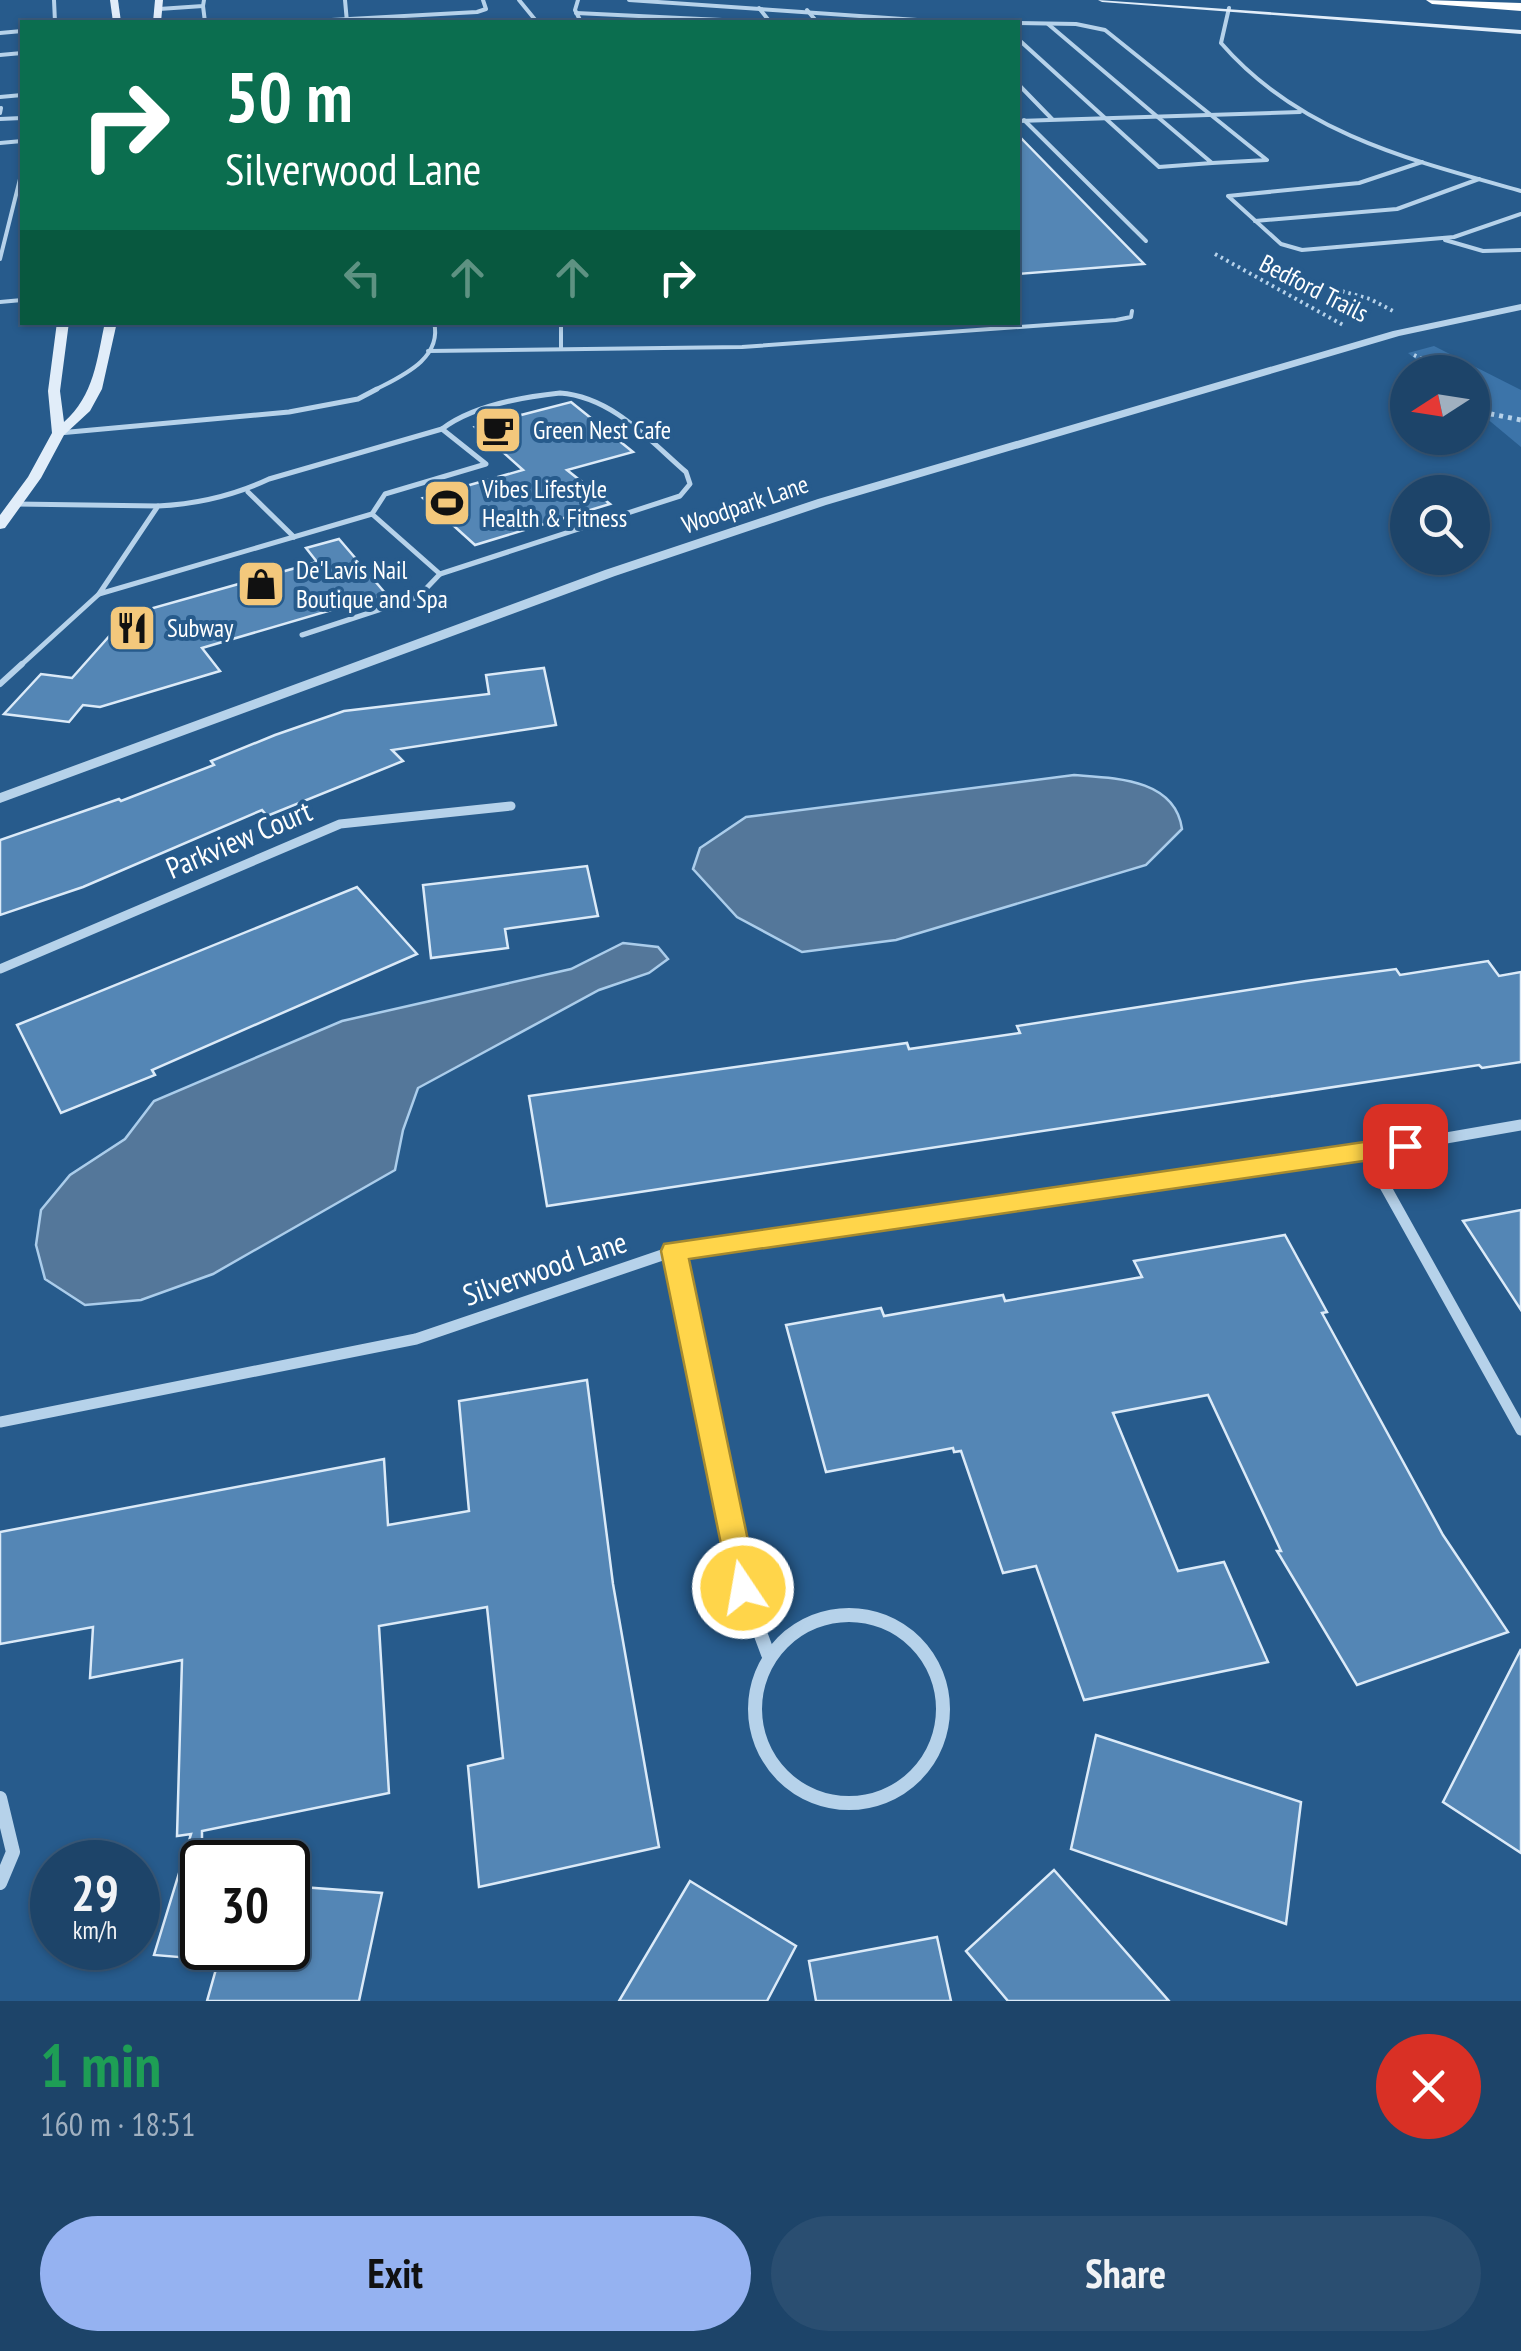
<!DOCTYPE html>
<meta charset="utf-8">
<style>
:root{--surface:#1d4469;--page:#2a4e71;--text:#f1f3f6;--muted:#a0b0c0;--line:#3b5c7d;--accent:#95b2f1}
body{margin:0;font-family:"PT Sans Narrow",sans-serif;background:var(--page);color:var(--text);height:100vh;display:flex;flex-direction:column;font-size:38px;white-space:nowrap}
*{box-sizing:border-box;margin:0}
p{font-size:32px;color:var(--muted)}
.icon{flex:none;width:55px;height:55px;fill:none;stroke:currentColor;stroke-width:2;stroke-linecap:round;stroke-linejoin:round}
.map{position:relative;height:2001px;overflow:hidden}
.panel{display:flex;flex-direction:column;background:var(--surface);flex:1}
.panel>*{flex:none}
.top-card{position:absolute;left:20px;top:20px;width:1000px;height:305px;border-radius:0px;box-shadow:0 2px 8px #0004,0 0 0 2px var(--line);background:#0b6e4f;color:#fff;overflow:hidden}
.needle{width:65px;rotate:258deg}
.tools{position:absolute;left:1390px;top:355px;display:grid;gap:20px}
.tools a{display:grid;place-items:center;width:100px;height:100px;border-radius:50%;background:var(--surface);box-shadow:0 2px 8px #0004,0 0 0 2px var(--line);font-size:50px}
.speed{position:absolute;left:30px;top:1840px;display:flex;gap:20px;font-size:50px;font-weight:700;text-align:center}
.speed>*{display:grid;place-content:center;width:130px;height:130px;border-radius:50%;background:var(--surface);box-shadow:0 2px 8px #0004,0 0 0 2px var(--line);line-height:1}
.speed small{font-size:25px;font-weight:400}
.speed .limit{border:5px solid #111;border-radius:15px;background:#fff;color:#111}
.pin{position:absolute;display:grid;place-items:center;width:85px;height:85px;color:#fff;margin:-42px;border-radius:20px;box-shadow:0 5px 15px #0006}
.me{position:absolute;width:110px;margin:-55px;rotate:348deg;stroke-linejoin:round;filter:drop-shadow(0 0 8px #0008)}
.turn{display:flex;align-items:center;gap:35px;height:210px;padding:0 40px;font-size:45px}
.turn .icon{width:130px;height:130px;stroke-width:2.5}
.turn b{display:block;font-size:70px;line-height:85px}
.lanes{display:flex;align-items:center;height:95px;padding:0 40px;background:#0003;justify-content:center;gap:50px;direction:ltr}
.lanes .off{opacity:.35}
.round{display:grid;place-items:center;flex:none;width:105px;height:105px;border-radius:52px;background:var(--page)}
.overview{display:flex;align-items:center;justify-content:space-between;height:170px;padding:0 40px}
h1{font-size:60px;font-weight:600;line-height:75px;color:#1e9e55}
.cta{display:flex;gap:20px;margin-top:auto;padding:20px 40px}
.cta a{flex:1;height:115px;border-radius:60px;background:var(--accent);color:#111;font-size:40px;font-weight:600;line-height:115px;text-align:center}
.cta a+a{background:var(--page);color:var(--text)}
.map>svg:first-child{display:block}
.green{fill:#3c74a9}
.water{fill:#54779a;stroke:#abcdeb;stroke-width:2.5}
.building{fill:#5486b5;stroke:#dbeaf8;stroke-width:2.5}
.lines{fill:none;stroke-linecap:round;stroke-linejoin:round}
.path-far1{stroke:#b6d2ea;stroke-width:4;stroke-dasharray:2.5 4;stroke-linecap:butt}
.path{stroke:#b6d2ea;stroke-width:5;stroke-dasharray:4 5;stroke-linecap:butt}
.service-far2{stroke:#b6d2ea;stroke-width:4}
.service-far1{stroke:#b6d2ea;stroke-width:5}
.service{stroke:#b6d2ea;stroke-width:6}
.minor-far2{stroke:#b6d2ea;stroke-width:9}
.minor-far1{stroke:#b6d2ea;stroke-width:11}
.minor{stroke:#b6d2ea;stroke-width:14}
.tertiary{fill:#b6d2ea;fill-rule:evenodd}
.secondary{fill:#e1edf9;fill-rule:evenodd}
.motorway{fill:#fff;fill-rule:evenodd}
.route{fill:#ffd54a;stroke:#a68a30;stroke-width:2.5}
.labels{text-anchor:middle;stroke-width:8;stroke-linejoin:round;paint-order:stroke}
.far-street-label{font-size:25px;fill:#fff;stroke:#275b8c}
.far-poi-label{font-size:25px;fill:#fff;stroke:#275b8c;text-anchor:start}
.street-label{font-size:30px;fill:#fff;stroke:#275b8c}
</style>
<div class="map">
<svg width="1521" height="2001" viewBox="0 0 1521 2001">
<rect width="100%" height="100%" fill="#275b8c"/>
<path class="green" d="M1434,346l87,44v57l-48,-40 -1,-35h-40l-24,-19z"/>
<g class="water">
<path d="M1074,775c39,3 101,3 108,54l-36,36 -250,75 -94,12 -65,-35 -44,-48 7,-21 46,-31z"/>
<path d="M623,943l35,4 10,12 -19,14 -50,17 -181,98 -15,42 -8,40 -182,104 -72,26 -56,5 -40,-26 -9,-34 5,-35 29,-35 55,-36 29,-38 188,-80 229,-52z"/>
</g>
<g class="building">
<path d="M1018,135l126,129 -126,10z"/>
<path d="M571,402l62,50 -66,18 43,34 -135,41 -52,-47 100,-28 -48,-43z"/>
<path d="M339,539l47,55 -184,54 18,23 -120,36 -17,-2 -14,17 -65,-8 37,-40 31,4 56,-63 189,-53 -11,-14z"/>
<path d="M544,668l12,57 -164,25 11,11 -136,55 -5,-6 -179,77 -83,28v-75l119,-41 2,2 93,-36 -3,-4 64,-26 69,-24 145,-17 -3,-19z"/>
<path d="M587,866l11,50 -93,13 3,19 -77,10 -8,-73z"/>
<path d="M357,887l60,67 -265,116 3,5 -94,38 -44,-88z"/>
<path d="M1488,961l11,15 22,-4v90l-39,6 -3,-3 -932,141 -18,-110 378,-53 2,6 111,-16 -3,-7 289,-45 90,-12 4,6z"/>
<path d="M1521,1210v100l-58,-89z"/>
<path d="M1285,1235l42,77 -5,1 121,222 65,97 -151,53 -80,-134h4l-73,-156 -95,18 65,158 46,-9 44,100 -184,38 -48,-134 -33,7 -42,-122 -7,1 -1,-4 -127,24 -40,-147 95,-17 3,8 119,-21 2,6 137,-24 -8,-16z"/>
<path d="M587,1380l26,204 46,263 -180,40 -11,-121 35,-8 -16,-151 -108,19 10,167 -187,38v128l-48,-4 37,-121 -14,2 5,-176 -92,18 3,-51 -93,17v-112l384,-73 4,66 81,-14 -10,-110z"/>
<path d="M1521,1649v204l-78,-51z"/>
<path d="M1096,1735l205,67 -15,122 -215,-75z"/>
<path d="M1054,1870l115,131h-161l-42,-50z"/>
<path d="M690,1881l106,65 -29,55h-148z"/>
<path d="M288,1886l94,7 -23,108h-152l15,-53h66z"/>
<path d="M937,1937l14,64h-135l-7,-40z"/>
</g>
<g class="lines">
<g class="path-far1">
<path d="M1215,254l128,71"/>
<path d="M1295,273l4,6 71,20 23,12"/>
<path d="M1414,355l35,17"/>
<path d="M1472,385l9,6"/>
</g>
<path class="path" d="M1479,389l12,25 30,6"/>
<g class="service-far2">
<path d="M54,0l1,22"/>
<path d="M345,0l2,22"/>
<path d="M519,0l18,22"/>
<path d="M578,0l-3,10 6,12"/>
<path d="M629,0l317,22"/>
<path d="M203,6l2,16"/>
<path d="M759,8l11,14"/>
<path d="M1229,8l-8,35c78,90 189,117 300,148"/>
<path d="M159,9l44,-3 1,-6"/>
<path d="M807,10l10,12"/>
<path d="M576,13l146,7"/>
<path d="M295,22l182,-10 9,-3 -3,-9"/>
<path d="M518,22l18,-1"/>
<path d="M1018,23l58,1 29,6 162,130 -55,3"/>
<path d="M0,33l22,-2"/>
<path d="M1018,39l141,128 53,-4 -164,-139"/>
<path d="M1018,84l34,35"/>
<path d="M0,97l22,-2"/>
<path d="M0,113l1,-5"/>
<path d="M0,119l22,-1"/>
<path d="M1024,120l122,121"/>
<path d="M1018,121l282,-9"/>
<path d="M0,143l22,-2"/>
<path d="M1422,162l-63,21 -131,13 53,48 21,6 152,-13 67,-23"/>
<path d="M1255,221l142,-12 82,-30"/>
<path d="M1445,240l38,11 38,-1"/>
<path d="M0,259l22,-88"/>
<path d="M0,302l22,-2"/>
<path d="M561,322v27"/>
<path d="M428,351l314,-4 374,-27 15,-3 1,-6"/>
<path d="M373,391c26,-14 70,-31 61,-69"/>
</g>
<g class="service-far1">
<path d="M560,393c52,4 88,46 126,79l4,12 -10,12 -240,78 -68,-60 -273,80 59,-88c40,-2 75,-10 111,-27l173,-50c30,-23 80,-32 118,-36z"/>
<path d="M59,433l230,-21 69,-13 19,-10"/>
<path d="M248,492l46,45"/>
<path d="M16,504l142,2"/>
<path d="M372,514l13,-20 101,-30 -44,-35"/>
<path d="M302,635l116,-38 22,-23"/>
<path d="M20,666l79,-72"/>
</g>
<path class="service" d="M0,684l22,-20"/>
<path class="minor-far2" d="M0,969l340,-145 171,-18"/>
<g class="minor-far1">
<path d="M1366,1152l155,278"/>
<path d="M674,1251l41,199"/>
<path d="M0,1422l416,-83 258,-88 692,-99 155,-27"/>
</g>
<g class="minor">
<path d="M714,1448l29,139 25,67"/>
<circle cx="849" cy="1709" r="94"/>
<path d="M0,1798l13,54 -13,31"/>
</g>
<g class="tertiary">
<path d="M22,51v4l-22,2v-4z"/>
<path d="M1521,304v6l-122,26 -573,169 -211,71 -615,227v-10l605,-223 213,-71 575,-168z"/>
</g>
<g class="secondary">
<path d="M110,0h8l3,22h-8z"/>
<path d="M155,0h8l-2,22h-8z"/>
<path d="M1098,0l423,30v4l-419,-32z"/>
<path d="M57,322h12l-9,69 4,31c30,-26 33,-63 41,-100h12l-15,67 -12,22 -26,24 -23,43 -36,50 -5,1v-14l28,-38 24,-44 -4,-42z"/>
</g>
<path class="motorway" d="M1426,0l95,3v8l-89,-7z"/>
</g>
<path class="route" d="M1405,1136l8,3 4,7 -4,6 -8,3 -716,104 69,329 -4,10 -11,4 -11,-4 -71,-347 3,-7z"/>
<defs>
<g id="cafe-square" transform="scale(2.5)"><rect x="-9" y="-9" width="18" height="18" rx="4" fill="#f3c87c" stroke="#275b8c"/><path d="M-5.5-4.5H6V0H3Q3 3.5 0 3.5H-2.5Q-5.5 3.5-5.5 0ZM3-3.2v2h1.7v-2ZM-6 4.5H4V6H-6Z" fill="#111"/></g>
<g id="stadium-square" transform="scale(2.5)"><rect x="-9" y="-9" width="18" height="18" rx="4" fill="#f3c87c" stroke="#275b8c"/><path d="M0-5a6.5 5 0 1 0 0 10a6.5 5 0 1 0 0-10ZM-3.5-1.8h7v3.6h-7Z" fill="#111"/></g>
<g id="shop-square" transform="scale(2.5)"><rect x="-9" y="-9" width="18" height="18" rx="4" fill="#f3c87c" stroke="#275b8c"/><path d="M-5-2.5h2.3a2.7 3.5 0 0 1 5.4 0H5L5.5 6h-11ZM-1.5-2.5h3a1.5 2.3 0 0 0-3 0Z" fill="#111"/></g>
<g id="restaurant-square" transform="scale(2.5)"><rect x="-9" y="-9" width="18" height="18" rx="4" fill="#f3c87c" stroke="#275b8c"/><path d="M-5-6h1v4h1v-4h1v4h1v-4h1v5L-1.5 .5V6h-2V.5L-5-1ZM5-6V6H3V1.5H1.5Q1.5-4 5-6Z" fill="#111"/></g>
</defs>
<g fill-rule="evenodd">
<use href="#cafe-square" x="498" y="430"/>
<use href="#stadium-square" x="447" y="503"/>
<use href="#shop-square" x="261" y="584"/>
<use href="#restaurant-square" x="132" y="628"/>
</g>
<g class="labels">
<g class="far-street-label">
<text transform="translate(1314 288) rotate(27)" y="9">Bedford Trails</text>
<text transform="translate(745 504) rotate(-19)" y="9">Woodpark Lane</text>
</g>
<g class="far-poi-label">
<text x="533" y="439">Green Nest Cafe</text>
<text x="482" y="498">Vibes Lifestyle<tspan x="482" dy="29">Health &amp; Fitness</tspan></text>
<text x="296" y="579">De'Lavis Nail<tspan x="296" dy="29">Boutique and Spa</tspan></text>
<text x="167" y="637">Subway</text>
</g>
<g class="street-label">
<text transform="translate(239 840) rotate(-23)" y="10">Parkview Court</text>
<text transform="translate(545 1269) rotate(-19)" y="10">Silverwood Lane</text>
</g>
</g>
</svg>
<div class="tools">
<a><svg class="needle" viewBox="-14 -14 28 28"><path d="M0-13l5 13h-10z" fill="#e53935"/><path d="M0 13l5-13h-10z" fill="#a0b0c0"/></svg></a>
<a><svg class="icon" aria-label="search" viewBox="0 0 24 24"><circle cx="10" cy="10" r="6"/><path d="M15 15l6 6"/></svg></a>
</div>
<div class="speed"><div>29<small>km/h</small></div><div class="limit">30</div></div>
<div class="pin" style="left:1405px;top:1146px;background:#d93025"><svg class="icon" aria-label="arrive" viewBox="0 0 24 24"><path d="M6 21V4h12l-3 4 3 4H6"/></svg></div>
<svg class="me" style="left:743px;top:1588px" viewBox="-20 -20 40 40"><circle r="17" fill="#ffd54a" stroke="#fff" stroke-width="3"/><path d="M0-11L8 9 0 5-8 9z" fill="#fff"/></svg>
<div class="top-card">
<div class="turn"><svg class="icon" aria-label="right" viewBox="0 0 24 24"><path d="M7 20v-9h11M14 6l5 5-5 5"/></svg><div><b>50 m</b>Silverwood Lane</div></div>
<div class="lanes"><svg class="icon off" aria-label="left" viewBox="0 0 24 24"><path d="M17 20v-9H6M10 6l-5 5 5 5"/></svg><svg class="icon off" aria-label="ahead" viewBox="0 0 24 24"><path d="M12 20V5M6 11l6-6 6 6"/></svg><svg class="icon off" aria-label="ahead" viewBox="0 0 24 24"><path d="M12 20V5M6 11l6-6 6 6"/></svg><svg class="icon" aria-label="right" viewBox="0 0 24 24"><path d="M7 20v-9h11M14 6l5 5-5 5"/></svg></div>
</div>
</div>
<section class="panel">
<div class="overview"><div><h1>1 min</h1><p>160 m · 18:51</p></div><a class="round" style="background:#d93025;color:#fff"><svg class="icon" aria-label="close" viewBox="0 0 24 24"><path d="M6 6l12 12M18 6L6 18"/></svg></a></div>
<div class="cta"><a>Exit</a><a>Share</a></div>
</section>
